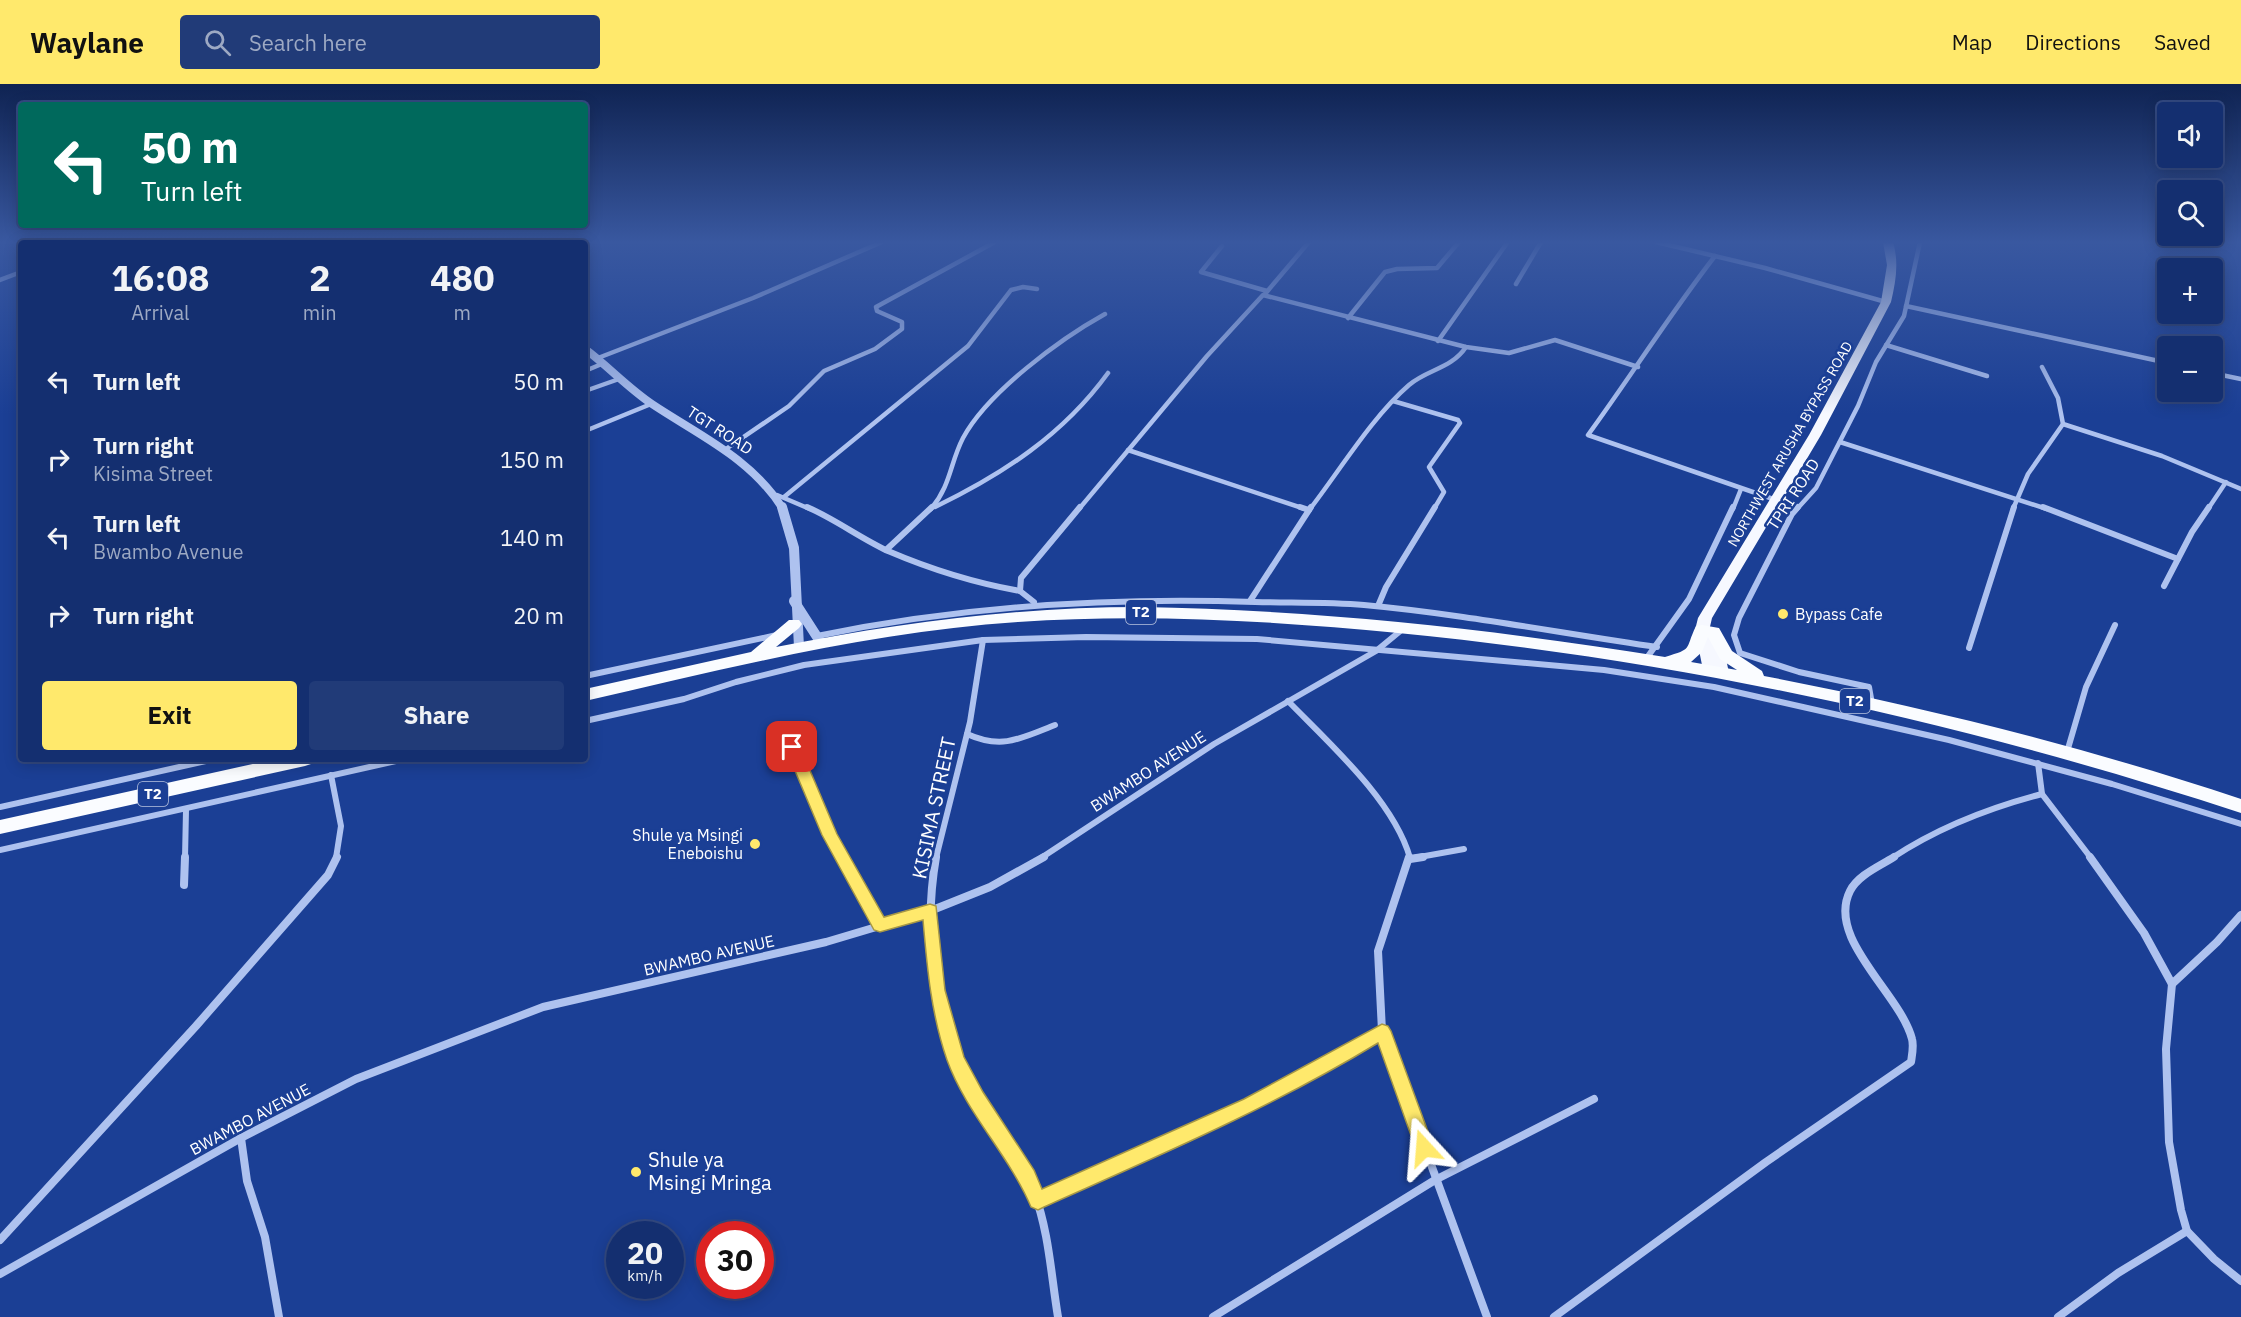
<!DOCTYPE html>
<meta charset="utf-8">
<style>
:root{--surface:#142f70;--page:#213b78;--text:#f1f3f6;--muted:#9da9c3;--line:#334a83;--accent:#ffe96c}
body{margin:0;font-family:"IBM Plex Sans",sans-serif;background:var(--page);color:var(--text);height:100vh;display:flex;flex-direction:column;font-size:22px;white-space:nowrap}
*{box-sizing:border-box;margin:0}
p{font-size:20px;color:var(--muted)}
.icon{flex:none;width:33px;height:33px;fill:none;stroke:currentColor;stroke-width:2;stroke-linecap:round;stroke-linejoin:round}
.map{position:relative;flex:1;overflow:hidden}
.side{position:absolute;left:18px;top:156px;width:570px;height:522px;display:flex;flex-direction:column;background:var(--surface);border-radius:6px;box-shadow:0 3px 15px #0003,0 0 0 2px var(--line)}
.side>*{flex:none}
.top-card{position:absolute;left:18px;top:18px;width:570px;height:126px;border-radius:6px;box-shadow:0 3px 15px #0003,0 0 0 2px var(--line);background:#00695c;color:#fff;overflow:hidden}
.tools{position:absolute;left:2157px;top:18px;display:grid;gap:12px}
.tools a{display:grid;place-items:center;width:66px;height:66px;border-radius:6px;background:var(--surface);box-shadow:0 3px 15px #0003,0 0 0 2px var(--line);font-size:30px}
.speed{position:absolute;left:606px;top:1137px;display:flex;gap:12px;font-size:30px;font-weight:700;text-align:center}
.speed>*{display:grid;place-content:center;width:78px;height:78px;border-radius:50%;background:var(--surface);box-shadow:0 3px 15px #0003,0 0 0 2px var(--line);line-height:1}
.speed small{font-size:15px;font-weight:400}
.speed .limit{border:9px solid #d22;background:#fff;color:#111}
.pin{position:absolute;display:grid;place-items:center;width:51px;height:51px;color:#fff;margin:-26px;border-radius:12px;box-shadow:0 3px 9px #0006}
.me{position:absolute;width:66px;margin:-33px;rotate:341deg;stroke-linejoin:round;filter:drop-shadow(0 0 4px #0008)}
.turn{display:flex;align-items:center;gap:21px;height:126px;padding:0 24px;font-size:27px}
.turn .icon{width:78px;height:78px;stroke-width:2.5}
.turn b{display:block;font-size:42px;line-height:51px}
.eta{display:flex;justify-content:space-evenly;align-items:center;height:102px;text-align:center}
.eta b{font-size:36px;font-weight:700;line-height:42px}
.primary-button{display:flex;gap:12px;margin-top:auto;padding:12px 24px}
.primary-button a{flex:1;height:69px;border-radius:6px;background:var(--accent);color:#111;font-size:24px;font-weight:700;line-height:69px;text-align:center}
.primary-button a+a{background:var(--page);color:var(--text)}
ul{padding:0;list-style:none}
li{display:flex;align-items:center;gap:18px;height:78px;padding:0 24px}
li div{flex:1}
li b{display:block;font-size:22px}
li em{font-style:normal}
header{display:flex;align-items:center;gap:36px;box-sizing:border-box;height:84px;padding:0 30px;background:var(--accent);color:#111}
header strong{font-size:28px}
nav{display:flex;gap:33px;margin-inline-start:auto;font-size:21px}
.search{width:420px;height:54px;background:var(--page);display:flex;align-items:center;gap:15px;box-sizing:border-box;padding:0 21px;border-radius:6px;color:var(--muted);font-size:22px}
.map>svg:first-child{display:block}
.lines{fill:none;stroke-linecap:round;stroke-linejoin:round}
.minor-far2{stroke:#aec2ef;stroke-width:4.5}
.minor-far1{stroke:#aec2ef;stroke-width:6}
.minor{stroke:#aec2ef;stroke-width:8}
.tertiary-far1{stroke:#aec2ef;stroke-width:8}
.tertiary{stroke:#aec2ef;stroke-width:10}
.primary{fill:#f6f8ff;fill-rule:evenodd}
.trunk{fill:#fafcff;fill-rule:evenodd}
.route{fill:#ffe96c;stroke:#a69746;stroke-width:1.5}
.poi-dot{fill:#ffe96c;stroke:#1b3f95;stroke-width:2}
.labels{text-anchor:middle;stroke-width:5;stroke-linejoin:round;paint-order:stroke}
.far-street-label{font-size:14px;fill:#fff;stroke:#1b3f95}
.shield{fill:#1b3f95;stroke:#bbc5df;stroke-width:1.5}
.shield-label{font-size:15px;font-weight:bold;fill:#fff}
.street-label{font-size:16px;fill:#fff;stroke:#1b3f95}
.poi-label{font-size:16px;fill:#fff;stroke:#1b3f95;text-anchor:start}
.near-street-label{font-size:20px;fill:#fff;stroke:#1b3f95}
.near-poi-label{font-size:20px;fill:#fff;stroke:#1b3f95;text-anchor:start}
</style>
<header>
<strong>Waylane</strong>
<div class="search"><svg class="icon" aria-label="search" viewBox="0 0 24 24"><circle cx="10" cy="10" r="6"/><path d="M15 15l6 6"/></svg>Search here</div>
<nav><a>Map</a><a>Directions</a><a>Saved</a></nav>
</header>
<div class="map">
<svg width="2241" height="1233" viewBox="0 0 2241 1233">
<rect width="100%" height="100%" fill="#1b3f95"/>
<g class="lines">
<g class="minor-far2">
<path d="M150,158l3,1"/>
<path d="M1656,158l109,26 121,34"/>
<path d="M95,159l3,-1"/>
<path d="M1222,162l-21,26 66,19"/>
<path d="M1715,172c-45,58 -84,120 -127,179l188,65"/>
<path d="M0,196l21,-8"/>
<path d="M1516,200l25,-42"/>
<path d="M1265,210l44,-52"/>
<path d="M1906,222l262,57"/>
<path d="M1348,234l37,-46 12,-3 40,-1 22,-26"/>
<path d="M1438,257l69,-98"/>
<path d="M1886,261l101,31"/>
<path d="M598,274l155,-60 129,-56"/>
<path d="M585,287l19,-8"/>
<path d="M2212,289l29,6"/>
<path d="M585,307l34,-12"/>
<path d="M1393,317l65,19 2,3 -31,44 15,25 -10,17"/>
<path d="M2063,340l99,32 79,33"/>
<path d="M585,347l66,-27"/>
<path d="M1840,358l207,67"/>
<path d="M726,365l63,-43 35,-35 51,-22 27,-20v-7l-25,-11 -1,-4 119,-65"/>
<path d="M1128,366l177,59"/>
<path d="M777,411l33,14"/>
<path d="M784,413l184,-151 43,-56 12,-3 14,2"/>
<path d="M935,423c68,-33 128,-72 173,-134"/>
<path d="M931,425c20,-24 19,-46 32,-71 25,-46 97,-99 142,-124"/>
<path d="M1079,425l128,-153 56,-61 203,52 43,6 46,-13 83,27"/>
<path d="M1310,425c30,-39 63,-93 99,-124 19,-16 42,-16 57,-38"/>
<path d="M1733,425l8,-20"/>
<path d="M1797,425l19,-21 42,-82 18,-44 28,-46 16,-74"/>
<path d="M2013,425l15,-35 35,-50 -5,-26 -16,-31"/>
<path d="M2208,425l18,-27"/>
</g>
<g class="minor-far1">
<path d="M807,423c28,12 53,31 81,44 42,18 87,32 132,40"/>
<path d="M1300,423l9,3"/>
<path d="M1798,423l-6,7 -53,104 -5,17 6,18 59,19 70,15 3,17"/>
<path d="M2043,423l135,52"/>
<path d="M886,466l46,-43"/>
<path d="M2164,502l28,-54 17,-25"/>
<path d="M1250,517l61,-94"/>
<path d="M1034,518l-14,-11 1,-13 59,-71"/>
<path d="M1378,522l8,-19 49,-80"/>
<path d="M817,552c145,-30 290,-39 438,-34 37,1 73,0 109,3 98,9 196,28 293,42"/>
<path d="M1969,564l45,-141"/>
<path d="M1646,575l43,-60 44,-92"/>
<path d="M585,592l192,-41"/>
<path d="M1288,617c41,42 106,100 122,157"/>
<path d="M585,637l99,-22 52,-17 68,-17 179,-25 103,-3 171,2 347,31 110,17 235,53 163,44 129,40"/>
<path d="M967,650c35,16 55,4 88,-9"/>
<path d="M792,663l51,111"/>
<path d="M2067,668l19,-65 29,-62"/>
<path d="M2038,679l4,31 49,64"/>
<path d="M331,691l10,51 -5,32"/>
<path d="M0,723l215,-48"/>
<path d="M0,766l405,-91"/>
<path d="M185,774l1,-48"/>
<path d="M936,774l34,-136 13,-82"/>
<path d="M1041,774l173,-114 162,-93 28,-23"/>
<path d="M1414,774l50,-9"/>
<path d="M1892,774c47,-31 96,-50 150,-64"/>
</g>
<g class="minor">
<path d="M842,773l38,68"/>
<path d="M936,773c-13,75 -3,163 35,230 20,35 49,67 63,105 15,40 17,83 24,125"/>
<path d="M1409,773l-31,94 4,80 105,286"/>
<path d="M2090,773l54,76 28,51 -6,65 3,93 12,68 6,21 27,28 27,22"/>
<path d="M1410,775l13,-2"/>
<path d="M184,801l1,-28"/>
<path d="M2172,900l45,-42 24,-27"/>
<path d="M241,1054l6,43 18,56 14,80"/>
<path d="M1038,1117l212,-96 61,-31 71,-43"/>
<path d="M0,1156l196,-214 132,-151 9,-18"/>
<path d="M0,1190l241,-136 115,-59 187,-72 283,-65 104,-31 60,-24 54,-30"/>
<path d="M1213,1233l222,-137 159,-81"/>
<path d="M1554,1233l212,-155 145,-100c1,-7 3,-16 1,-23 -12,-46 -86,-100 -62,-148 8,-16 30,-25 44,-34"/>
<path d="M2058,1233l60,-44 69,-42"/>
</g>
<path class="tertiary-far1" d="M585,265c23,17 43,39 67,55 48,32 99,54 131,105"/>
<g class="tertiary">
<path d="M782,423l12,41 5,99"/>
<path d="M794,517l27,42"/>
</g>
<path class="primary" d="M1883,158h10c6,20 3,39 -2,60l-70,133 -109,183 -3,13 10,1 2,3 8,38 -7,5 -7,-5 -6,3 -5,-1 -9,-45 3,-12 111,-183 72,-133 6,-37z"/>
<g class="trunk">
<path d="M1141,523c175,3 351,22 524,50 29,-9 19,-6 31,-31l6,-1 17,3 13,23 30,20 2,5c161,31 321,71 477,123v14c-274,-90 -556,-152 -843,-180 -126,-12 -253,-20 -380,-11 -147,10 -291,46 -433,79v-12l166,-37 38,-32h10l3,4 -3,4 -23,19c121,-24 241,-40 365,-40zM1708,553l12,22 17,11 -46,-8 11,-10z"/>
<path d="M275,675h39l-3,5 -6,2 -305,68v-14z"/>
</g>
</g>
<linearGradient id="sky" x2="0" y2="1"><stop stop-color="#0f2352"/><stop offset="0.48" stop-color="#3958a0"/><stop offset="1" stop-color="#3958a0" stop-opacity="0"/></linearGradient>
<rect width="2241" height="330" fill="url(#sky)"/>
<path class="route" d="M792,658l8,5 37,87 47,83 46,-13 6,2 9,84 19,67 19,35 51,78 8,19 202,-90 138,-75 6,2 3,5 43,117 -3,7 -7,2 -6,-2 -40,-112c-107,65 -220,113 -334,164l-6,3 -7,-3c-22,-52 -65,-94 -84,-147 -16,-46 -20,-93 -24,-140l-43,12 -6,-2 -52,-95 -37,-88z"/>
<g class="poi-dot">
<circle cx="1783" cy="530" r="6"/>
<circle cx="755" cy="760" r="6"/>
<circle cx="636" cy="1088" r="6"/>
</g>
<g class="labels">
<g class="far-street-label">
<text transform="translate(1790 360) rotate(-60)" y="5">NORTHWEST ARUSHA BYPASS ROAD</text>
</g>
<g class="shield">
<rect x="1126" y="516" width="30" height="24" rx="4.5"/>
<rect x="1840" y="605" width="30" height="24" rx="4.5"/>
<rect x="138" y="698" width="30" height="24" rx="4.5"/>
</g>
<g class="shield-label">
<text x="1141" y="533">T2</text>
<text x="1855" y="622">T2</text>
<text x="153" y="715">T2</text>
</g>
<g class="street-label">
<text transform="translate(720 346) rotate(33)" y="6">TGT ROAD</text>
<text transform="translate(1793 410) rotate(-57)" y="6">TPRI ROAD</text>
<text transform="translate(1148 687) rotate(-33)" y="6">BWAMBO AVENUE</text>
<text transform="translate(709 871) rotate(-13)" y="6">BWAMBO AVENUE</text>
<text transform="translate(250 1035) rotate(-28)" y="6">BWAMBO AVENUE</text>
</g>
<g class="poi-label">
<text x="1795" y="536">Bypass Cafe</text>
<text x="743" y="757" text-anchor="end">Shule ya Msingi<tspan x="743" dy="18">Eneboishu</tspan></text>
</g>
<g class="near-street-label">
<text transform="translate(934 724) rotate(-78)" y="7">KISIMA STREET</text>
</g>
<g class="near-poi-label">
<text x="648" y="1083">Shule ya<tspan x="648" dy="23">Msingi Mringa</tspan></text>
</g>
</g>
</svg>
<div class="tools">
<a><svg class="icon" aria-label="sound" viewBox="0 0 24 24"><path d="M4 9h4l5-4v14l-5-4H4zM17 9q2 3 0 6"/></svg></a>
<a><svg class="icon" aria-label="search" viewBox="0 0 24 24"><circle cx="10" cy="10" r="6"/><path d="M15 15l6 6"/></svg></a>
<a>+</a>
<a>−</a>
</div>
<div class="speed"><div>20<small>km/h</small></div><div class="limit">30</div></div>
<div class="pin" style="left:792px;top:663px;background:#d93025"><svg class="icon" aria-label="arrive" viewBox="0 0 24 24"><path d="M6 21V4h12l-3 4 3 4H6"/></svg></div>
<svg class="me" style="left:1424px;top:1064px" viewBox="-20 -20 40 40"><path d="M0-17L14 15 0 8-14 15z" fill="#ffe96c" stroke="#fff" stroke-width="4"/></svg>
<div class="top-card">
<div class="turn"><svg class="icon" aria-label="left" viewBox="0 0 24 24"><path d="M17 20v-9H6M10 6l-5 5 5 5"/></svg><div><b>50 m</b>Turn left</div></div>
</div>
<section class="side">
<div class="eta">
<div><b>16:08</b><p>Arrival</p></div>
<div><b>2</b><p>min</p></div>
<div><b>480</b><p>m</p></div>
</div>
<ul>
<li><svg class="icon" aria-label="left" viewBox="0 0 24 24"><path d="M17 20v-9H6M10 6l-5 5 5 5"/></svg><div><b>Turn left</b></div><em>50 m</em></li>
<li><svg class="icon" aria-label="right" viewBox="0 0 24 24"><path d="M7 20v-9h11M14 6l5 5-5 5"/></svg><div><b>Turn right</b><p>Kisima Street</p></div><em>150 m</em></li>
<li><svg class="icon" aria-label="left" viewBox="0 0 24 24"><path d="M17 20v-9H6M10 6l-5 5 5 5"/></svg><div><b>Turn left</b><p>Bwambo Avenue</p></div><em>140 m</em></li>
<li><svg class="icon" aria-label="right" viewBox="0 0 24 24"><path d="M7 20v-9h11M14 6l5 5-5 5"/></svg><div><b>Turn right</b></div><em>20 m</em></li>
</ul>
<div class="primary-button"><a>Exit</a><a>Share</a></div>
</section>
</div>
